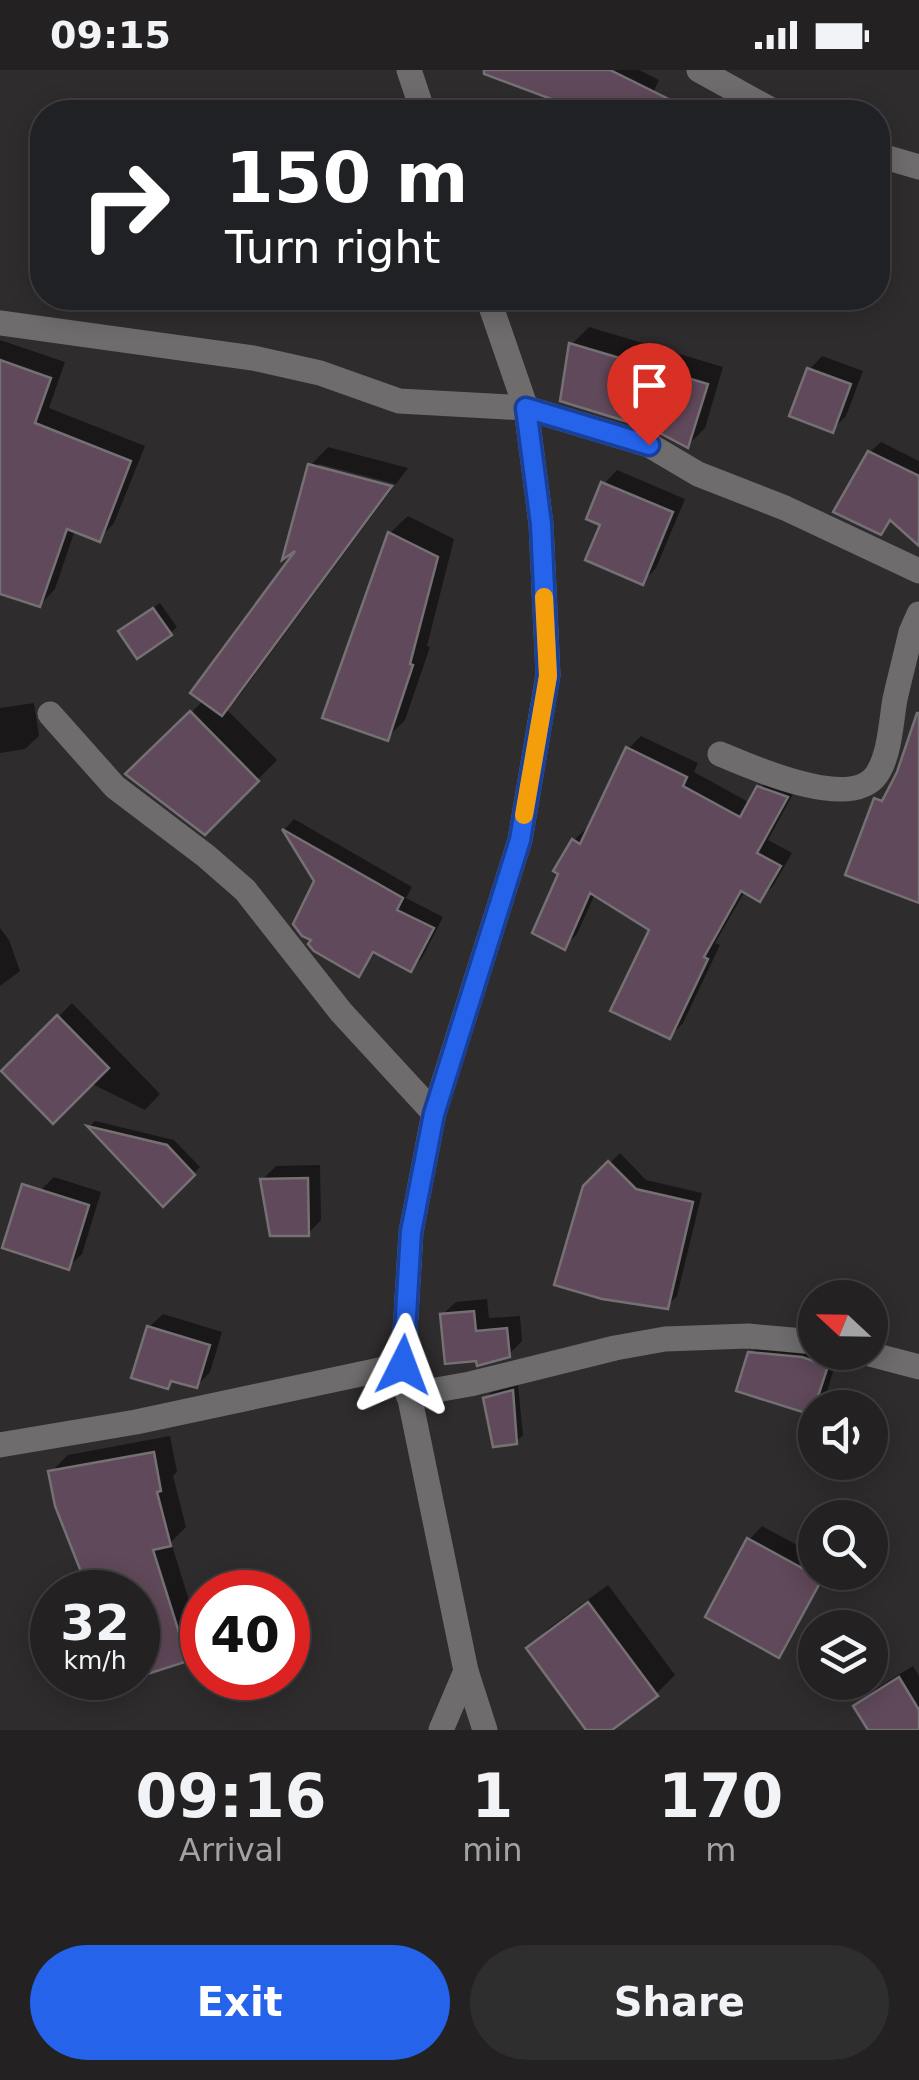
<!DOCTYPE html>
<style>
:root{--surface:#232122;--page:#2f2e2f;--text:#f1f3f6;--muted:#a3a3a5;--line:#403e40;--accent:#2563eb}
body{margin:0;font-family:"DejaVu Sans",sans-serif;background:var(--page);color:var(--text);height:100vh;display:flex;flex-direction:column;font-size:38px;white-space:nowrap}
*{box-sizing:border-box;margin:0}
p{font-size:32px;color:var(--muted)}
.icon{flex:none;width:55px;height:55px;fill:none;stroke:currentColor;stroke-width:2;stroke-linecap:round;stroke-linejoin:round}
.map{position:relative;height:1660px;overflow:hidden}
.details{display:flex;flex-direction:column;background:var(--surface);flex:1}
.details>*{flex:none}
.top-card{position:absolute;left:30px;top:30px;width:860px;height:210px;border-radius:40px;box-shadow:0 5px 25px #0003,0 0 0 2px var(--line);background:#202124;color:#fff;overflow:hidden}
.needle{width:65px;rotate:292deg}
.fabs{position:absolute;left:798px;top:1210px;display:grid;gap:20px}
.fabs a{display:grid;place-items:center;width:90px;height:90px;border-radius:50%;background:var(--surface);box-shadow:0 5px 25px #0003,0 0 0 2px var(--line);font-size:50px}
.speed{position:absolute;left:30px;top:1500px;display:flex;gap:20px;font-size:50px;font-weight:700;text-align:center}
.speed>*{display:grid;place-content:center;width:130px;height:130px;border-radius:50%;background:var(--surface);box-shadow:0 5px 25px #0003,0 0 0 2px var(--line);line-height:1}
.speed small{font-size:25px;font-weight:400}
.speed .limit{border:15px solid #d22;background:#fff;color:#111}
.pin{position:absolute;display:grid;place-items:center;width:85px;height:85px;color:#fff;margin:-102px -42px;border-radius:50% 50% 50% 0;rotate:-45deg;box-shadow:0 0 10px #0007}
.pin .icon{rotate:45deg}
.me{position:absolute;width:110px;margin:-55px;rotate:3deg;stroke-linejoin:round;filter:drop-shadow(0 0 8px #0008)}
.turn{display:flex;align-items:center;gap:35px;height:210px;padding:0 30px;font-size:45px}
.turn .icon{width:130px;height:130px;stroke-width:2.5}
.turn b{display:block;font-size:70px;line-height:85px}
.eta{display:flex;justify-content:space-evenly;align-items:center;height:170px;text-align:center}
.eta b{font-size:60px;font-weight:700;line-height:70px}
.button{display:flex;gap:20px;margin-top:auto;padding:20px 30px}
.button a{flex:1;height:115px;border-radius:60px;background:var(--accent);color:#fff;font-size:40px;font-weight:700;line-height:115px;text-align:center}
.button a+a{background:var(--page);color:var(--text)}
.status{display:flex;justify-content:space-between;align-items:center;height:70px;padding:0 50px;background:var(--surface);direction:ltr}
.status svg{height:28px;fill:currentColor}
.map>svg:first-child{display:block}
.shadow{fill:#0007}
.building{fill:#60495a;stroke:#747073;stroke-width:2.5}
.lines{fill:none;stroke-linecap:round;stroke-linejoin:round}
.minor{stroke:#6e6c6d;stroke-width:25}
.route-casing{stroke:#184099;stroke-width:25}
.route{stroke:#2563eb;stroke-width:18}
.slow{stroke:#f59e0b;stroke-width:18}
</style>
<div class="status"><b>09:15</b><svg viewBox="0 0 49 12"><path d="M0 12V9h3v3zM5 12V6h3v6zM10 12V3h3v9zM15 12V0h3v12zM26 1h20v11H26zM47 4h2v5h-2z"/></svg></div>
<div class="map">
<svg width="919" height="1660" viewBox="0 0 919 1660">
<rect width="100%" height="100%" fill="#2f2c2e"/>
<g class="shadow">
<path d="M487,0h152l20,10 -15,32h-65z"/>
<path d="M589,257l134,40 -18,61 -17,17 -116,-101z"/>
<path d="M0,270l65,22 -16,46 96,38 -31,77 -15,16 -24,-9 -20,59 -15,16 -40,-14z"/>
<path d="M822,286l41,15 -17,45 -14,14 -23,-60z"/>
<path d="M881,372l38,19v82l-27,-24 -12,13 -10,-80z"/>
<path d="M328,377l80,21 -12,16 -77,-20v6l73,19 -152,206 -14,14 51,51 -72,72 -76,-58 75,-74 100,-157 6,-77z"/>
<path d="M617,400l68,29 -29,69 -13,14 -40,-59 1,-39z"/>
<path d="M408,446l46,23 -27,107 3,1 -25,73 -18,18 3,-205z"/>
<path d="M160,533l17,24 -7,6 -42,-8z"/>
<path d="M34,633l5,33 -14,13 -25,4v-45z"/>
<path d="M641,666l57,27 -4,9 56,31 22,-28 27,8 -31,57 24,13 -19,33 -13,13 -15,-8 -30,52 5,2 -37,78 -13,13 -18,-107 -57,-35 -18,40 -13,13 10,-107 13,-12 3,1 38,-80z"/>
<path d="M294,749l118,68 -6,11 37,19 -21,41 -11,11 -35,-18 -17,23 -42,-94 -32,-51z"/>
<path d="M0,858l9,12 11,31 -20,15z"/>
<path d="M72,933l88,91 -15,16 -71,-35 -70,-4z"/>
<path d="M95,1051l79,19 26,27 -37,37 -73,-78z"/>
<path d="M620,1083l26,27 56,13 -25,103 -10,10 -81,-119z"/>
<path d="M320,1095l1,55 -13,14 -45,-55 13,-13z"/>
<path d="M54,1107l47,15 -19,62 -14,13 -28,-76z"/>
<path d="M487,1229l2,19 31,-2 2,25 -14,14 -66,-40 14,-13z"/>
<path d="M163,1244l59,18 -12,40 -13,14 -22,-7 -7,7 -19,-59z"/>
<path d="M764,1270l51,12h24l-14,46 -14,14 -60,-58z"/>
<path d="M518,1315l5,50 -7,7 -30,-44 6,-6z"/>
<path d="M170,1366l7,36 -4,4 13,51 -15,15 31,101 -16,16 -48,17v-84h-47l-34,-87 -6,-33 17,-17z"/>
<path d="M762,1456l53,29v17h4l-80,61 10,-93z"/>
<path d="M608,1515l67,90 -19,19 -48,36h-19l-60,-82 19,-19z"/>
<path d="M913,1596l6,10v54h-48l-14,-24 12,-13z"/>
<path d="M75,1608h58l-52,18z"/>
</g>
<g class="building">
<path d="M484,0h126l85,42h-137l4,-9 -78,-29z"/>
<path d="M569,273l139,41 -20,64 -34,-18 -94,-29z"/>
<path d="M0,290l51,18 -16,45 96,38 -31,81 -33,-13 -27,78 -40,-13z"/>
<path d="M807,298l44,16 -18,49 -44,-17z"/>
<path d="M868,381l51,25v70l-29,-26 -9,15 -48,-23z"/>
<path d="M308,394l84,22 -170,230 -32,-23 105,-142 -13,9z"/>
<path d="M601,412l72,30 -30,73 -58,-25 15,-35 -14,-6z"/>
<path d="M388,462l50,25 -28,107 3,1 -25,76 -66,-23z"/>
<path d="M153,538l19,27 -35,24 -19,-28z"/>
<path d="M190,641l69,70 -54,54 -80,-61z"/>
<path d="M917,643h2v190l-74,-28 29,-77 8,3 15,-29z"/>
<path d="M626,677l61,30 -4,9 57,31 17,-31 31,11 -31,56 24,13 -21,36 -19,-11 -37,66 4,2 -38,80 -60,-28 39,-81 -59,-37 -25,57 -33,-17 26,-59 -5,-3 19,-32 8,5z"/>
<path d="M282,759l121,69 -6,12 37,18 -23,44 -38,-20 -14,25 -45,-26 -6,-7 3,-4 -9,-4 -9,-12 21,-43z"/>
<path d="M57,945l52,53 -56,56 -52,-53z"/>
<path d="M87,1056l80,19 28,30 -32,32z"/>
<path d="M608,1091l28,28 57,13 -25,107 -66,-10 -48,-14 29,-99z"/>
<path d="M308,1108l1,58h-39l-10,-57z"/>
<path d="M22,1114l67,21 -20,65 -67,-22z"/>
<path d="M474,1241l2,20 31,-3 3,29 -33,9 -1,-5 -31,3 -5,-50z"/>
<path d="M147,1256l63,19 -13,43 -26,-7 -3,8 -37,-11z"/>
<path d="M748,1282l54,5 26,9 -16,49 -76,-24z"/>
<path d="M513,1320l4,54 -24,3 -10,-49z"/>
<path d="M154,1382l7,39 -4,1 14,54 -18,4 35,111 -50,16v-85h-49l-34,-86 -7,-35z"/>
<path d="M747,1468l75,41 -43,79 -74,-41z"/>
<path d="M588,1532l70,94 -46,34h-26l-60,-82z"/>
<path d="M899,1607l20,33v20h-51l-15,-24z"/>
</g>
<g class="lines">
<g class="minor">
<path d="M409,0l14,42"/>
<path d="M699,0l76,42"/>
<path d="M878,85l41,12"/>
<path d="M0,253l253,35 67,15 79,28 127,7 123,37 49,29 87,34 134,63"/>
<path d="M50,644l65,73 91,69 39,34 96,122 93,101"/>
<path d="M720,684c33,14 132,58 157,20 13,-20 14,-52 18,-75 5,-22 11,-45 16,-67l8,-18"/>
<path d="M862,1282l57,15"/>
<path d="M408,1325l62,-11 145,-36 50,-9 83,-3 67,6"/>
<path d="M0,1375l136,-23 267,-57"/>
<path d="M441,1660l25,-59"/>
<path d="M485,1660l-19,-59 -63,-306 8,-133 23,-119 86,-273 28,-165 -7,-151 -15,-116 -38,-110"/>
</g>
</g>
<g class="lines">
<g class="route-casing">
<path id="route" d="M403,1295l8,-133 23,-118 86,-274 28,-164 -7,-152 -15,-116 123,37"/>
</g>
<use href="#route" class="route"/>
<path class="slow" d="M524,745l24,-139 -4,-79"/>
</g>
</svg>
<div class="fabs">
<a><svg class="needle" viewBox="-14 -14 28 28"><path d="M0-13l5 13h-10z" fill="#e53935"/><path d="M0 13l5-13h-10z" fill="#a3a3a5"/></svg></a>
<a><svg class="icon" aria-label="sound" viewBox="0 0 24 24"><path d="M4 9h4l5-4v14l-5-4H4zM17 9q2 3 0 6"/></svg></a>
<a><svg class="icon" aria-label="search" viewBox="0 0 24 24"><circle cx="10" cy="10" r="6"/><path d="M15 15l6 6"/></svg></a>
<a><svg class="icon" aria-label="layers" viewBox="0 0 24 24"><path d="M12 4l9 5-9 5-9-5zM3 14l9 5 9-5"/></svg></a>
</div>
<div class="speed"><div>32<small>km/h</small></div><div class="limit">40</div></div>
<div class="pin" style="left:649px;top:375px;background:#d93025"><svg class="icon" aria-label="arrive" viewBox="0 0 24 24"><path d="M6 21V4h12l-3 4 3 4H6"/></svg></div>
<svg class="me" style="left:403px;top:1295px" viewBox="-20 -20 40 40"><path d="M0-17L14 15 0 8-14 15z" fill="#2563eb" stroke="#fff" stroke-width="4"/></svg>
<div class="top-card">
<div class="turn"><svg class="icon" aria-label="right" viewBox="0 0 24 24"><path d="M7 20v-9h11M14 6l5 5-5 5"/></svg><div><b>150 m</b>Turn right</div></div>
</div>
</div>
<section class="details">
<div class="eta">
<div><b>09:16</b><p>Arrival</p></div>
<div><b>1</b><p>min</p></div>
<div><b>170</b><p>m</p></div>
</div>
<div class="button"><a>Exit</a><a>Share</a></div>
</section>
